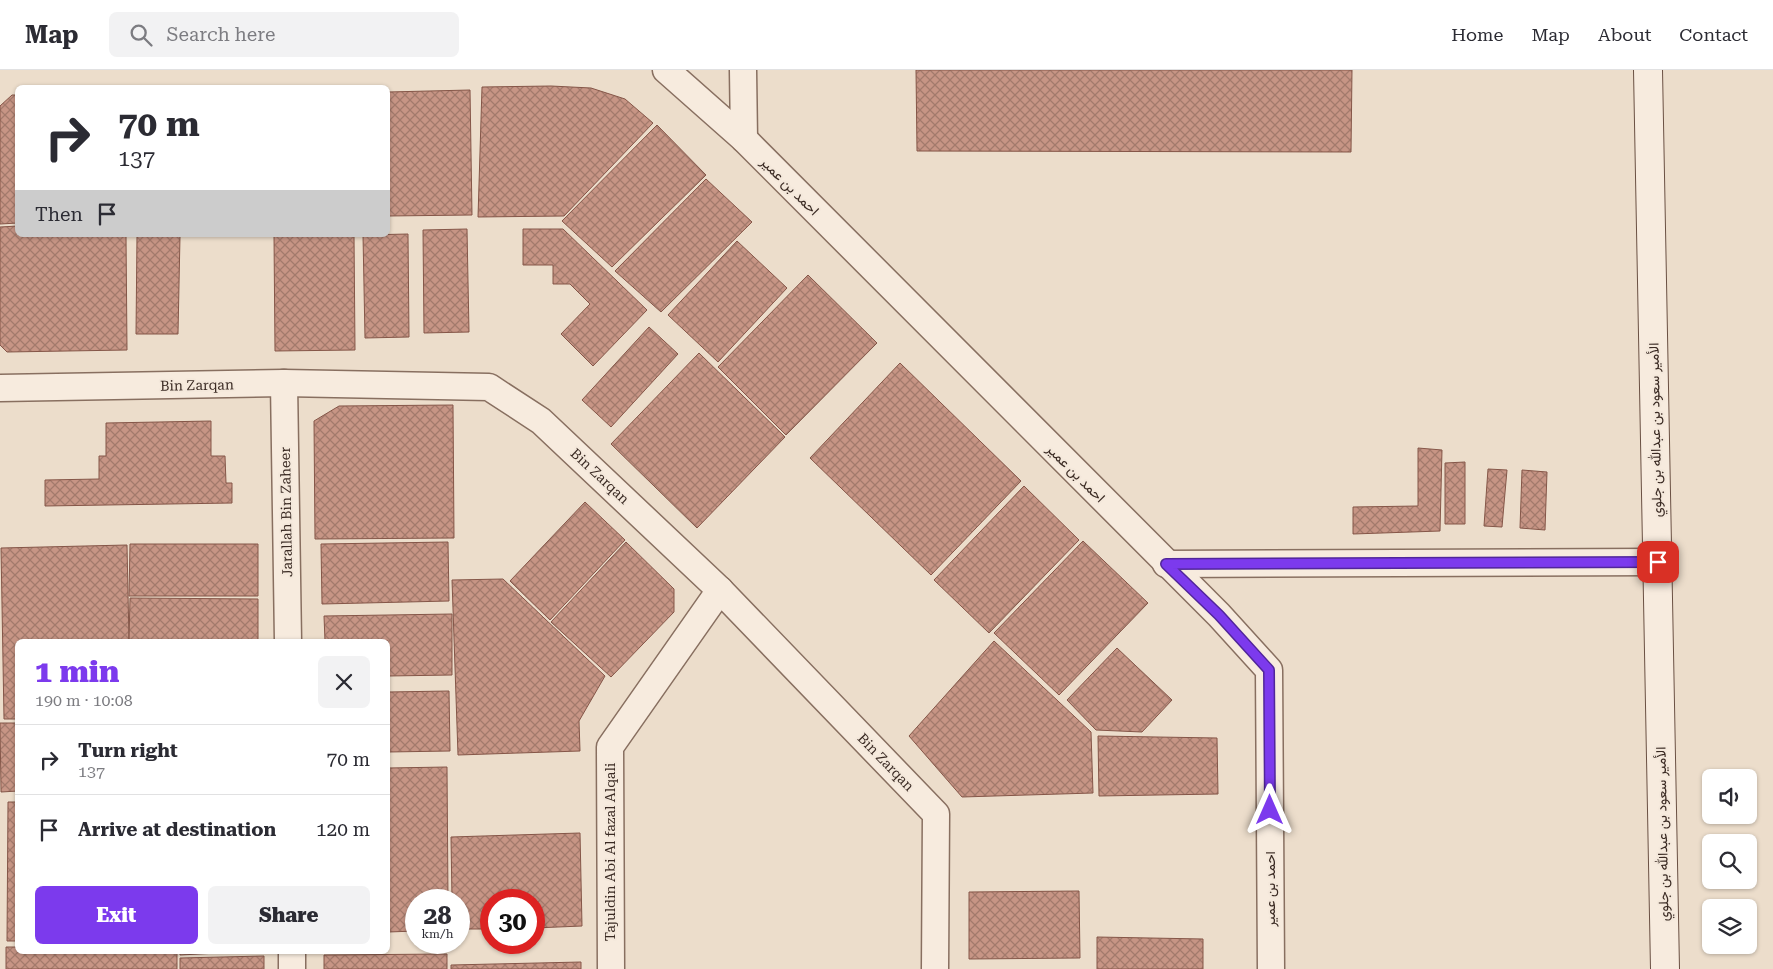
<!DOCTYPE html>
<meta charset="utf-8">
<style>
:root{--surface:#fff;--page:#f2f2f3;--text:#2b2b33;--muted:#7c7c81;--line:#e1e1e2;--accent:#7c3aed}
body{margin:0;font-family:"Roboto Serif",Vazirmatn,serif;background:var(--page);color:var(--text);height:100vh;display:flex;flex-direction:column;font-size:19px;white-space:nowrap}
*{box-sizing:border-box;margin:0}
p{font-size:16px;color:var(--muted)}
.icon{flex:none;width:28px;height:28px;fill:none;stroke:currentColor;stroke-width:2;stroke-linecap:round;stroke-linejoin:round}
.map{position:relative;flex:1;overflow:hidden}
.details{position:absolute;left:15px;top:569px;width:375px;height:315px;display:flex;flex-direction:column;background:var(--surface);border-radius:8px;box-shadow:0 1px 4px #0004}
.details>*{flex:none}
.hud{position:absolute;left:15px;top:15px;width:375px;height:152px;border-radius:8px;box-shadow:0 1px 4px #0004;background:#fff;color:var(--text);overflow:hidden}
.controls{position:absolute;left:1702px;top:699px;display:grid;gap:10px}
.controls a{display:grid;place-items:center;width:55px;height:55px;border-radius:8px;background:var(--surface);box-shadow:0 1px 4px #0004;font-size:25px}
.speed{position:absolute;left:405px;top:819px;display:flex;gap:10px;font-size:25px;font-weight:700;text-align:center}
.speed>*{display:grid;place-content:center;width:65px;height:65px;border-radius:50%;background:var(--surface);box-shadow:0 1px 4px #0004;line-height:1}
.speed small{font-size:12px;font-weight:400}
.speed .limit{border:8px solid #d22;background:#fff;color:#111}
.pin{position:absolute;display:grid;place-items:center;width:42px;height:42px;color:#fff;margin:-21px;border-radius:10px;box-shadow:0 2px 8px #0006}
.me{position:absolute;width:55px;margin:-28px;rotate:0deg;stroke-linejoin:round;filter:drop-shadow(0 0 4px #0008)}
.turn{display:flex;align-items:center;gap:18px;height:105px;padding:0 20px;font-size:22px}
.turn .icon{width:65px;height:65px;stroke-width:2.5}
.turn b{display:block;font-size:35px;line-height:42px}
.then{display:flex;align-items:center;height:48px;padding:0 20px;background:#0003;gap:10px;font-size:19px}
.round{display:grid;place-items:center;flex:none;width:52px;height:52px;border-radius:8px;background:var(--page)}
.summary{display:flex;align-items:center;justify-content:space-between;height:85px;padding:0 20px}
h1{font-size:30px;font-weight:800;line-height:38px;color:var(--accent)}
.primary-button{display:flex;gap:10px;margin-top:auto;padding:10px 20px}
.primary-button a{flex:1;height:58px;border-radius:8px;background:var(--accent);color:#fff;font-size:20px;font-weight:800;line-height:58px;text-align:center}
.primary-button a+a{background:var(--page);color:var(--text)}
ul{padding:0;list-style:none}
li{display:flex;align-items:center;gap:15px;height:70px;padding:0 20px;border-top:1px solid var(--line)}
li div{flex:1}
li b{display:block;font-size:19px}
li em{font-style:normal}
header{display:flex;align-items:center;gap:30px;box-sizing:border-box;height:70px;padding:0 25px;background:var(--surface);border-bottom:1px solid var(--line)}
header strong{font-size:24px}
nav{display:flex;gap:28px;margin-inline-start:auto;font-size:18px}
.search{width:350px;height:45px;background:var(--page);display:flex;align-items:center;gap:12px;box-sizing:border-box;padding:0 18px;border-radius:8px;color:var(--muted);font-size:19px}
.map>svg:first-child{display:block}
.building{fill:url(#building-cross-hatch);stroke:#855648}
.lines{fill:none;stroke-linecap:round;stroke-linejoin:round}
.minor-casing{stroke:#886f60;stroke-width:29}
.secondary-casing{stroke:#6a5043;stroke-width:30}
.minor{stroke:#f7ebde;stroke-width:26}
.secondary{stroke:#f7ebde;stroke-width:28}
.route-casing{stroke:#51269a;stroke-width:12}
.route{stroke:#7c3aed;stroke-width:9}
.labels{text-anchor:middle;stroke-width:4;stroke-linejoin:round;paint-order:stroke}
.street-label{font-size:14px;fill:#3a2a23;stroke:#f4e8db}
</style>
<header>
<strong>Map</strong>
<div class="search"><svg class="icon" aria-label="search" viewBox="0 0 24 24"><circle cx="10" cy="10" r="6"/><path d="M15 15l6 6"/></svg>Search here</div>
<nav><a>Home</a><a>Map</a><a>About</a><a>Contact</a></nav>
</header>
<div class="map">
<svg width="1773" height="899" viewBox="0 0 1773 899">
<defs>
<pattern id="building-cross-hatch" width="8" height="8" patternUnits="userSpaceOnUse" patternTransform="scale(1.25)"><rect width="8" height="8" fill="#c79585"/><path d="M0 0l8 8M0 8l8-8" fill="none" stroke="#a37a6c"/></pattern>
</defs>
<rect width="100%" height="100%" fill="#ecddcb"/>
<g class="building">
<path d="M916,0h436l-1,82 -434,-1z"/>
<path d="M551,16l40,2 34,11 28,24 -89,93 -86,1 4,-130z"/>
<path d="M470,20l2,125 -84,1v-124z"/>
<path d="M12,25h6v128l-18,1v-118z"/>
<path d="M657,55l49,50 -94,92 -50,-46z"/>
<path d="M706,109l46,43 -91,90 -46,-41z"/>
<path d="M18,156v9h108l1,115 -120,2 -7,-7v-118z"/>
<path d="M467,159l2,103 -45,1 -1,-103z"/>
<path d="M523,159h40l84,81 -54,56 -32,-32 29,-30 -20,-20h-17v-19h-30z"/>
<path d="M408,164l1,103 -44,1 -2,-103z"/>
<path d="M137,165l43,1 -2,98h-42z"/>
<path d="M274,165h80l1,115 -80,1z"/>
<path d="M737,171l50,47 -69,74 -50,-47z"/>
<path d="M808,205l69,68 -91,92 -68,-68z"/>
<path d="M649,257l29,27 -67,73 -29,-27z"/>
<path d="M699,283l86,84 -88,91 -86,-84z"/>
<path d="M900,293l121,118 -90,94 -121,-117z"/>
<path d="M453,335l1,133 -139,1 -1,-118 25,-15z"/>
<path d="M211,351v35h14l1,27h6v20l-187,3v-26l54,-1v-23h7v-33z"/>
<path d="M1418,378l24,2 -2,81 -87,3v-27l65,-1z"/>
<path d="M1465,392v62h-20v-61z"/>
<path d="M1488,399l19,1 -5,57 -18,-1z"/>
<path d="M1522,400l25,2 -2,58 -25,-2z"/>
<path d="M1024,416l55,54 -90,93 -55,-53z"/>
<path d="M585,432l40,38 -75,80 -40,-39z"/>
<path d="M1083,471l65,62 -89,92 -65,-62z"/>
<path d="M448,472l1,59 -127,3 -1,-60z"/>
<path d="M626,472l48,47v23l-63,65 -60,-55z"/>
<path d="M130,474h128v52h-129z"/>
<path d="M127,475l2,96h-111v78h-14l-3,-171z"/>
<path d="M503,509l102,97 -26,45 1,30 -122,4 -6,-175z"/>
<path d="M130,528l128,1v42h-129z"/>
<path d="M452,544v61l-64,1v-35h-63l-1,-25z"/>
<path d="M994,571l97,91 2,61 -131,4 -53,-61z"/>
<path d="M1117,578l55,52 -30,32 -46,-2 -29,-30z"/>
<path d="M449,621l1,60 -62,1v-60z"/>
<path d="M0,653h18v68l-17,1z"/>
<path d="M1098,666l119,2 1,56 -119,2z"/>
<path d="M447,697l1,133h-32v31l-28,1v-164z"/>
<path d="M8,732h10v139h-11z"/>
<path d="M580,763l2,93 -48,2v-28h-43v29h-32v-29h-7l-1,-63z"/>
<path d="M1079,821l1,67 -111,1v-67z"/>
<path d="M1097,867l106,2v30h-106z"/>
<path d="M6,877h12v4h159v18h-171z"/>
<path d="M180,881h76l-76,4z"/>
<path d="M447,884v15h-123v-14z"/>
<path d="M264,886v13h-84v-11z"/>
<path d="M581,892v7h-130v-4z"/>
</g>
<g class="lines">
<g class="minor-casing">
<g id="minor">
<path d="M666,0l78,69 475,476 50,55 2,299"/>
<path d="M743,0l1,69"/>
<path d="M284,313l4,258"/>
<path d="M0,318l284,-5 205,4 52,34 179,169 216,224 -1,155"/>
<path d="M1166,494l491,-2"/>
<path d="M292,881v18"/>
<path d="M611,899l-1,-222 110,-157"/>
</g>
</g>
<g class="secondary-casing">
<path id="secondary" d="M1648,0l17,899"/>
</g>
<use href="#minor" class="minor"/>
<use href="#secondary" class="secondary"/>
</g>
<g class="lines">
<g class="route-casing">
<path id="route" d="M1270,740l-1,-140 -50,-55 -53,-51 492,-2"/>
</g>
<use href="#route" class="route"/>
</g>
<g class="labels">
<g class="street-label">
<text transform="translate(790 116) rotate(45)" y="5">احمد بن عمير</text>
<text transform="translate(197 315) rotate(-1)" y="5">Bin Zarqan</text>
<text transform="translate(1655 360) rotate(-91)" y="5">الأمير سعود بن عبدالله بن جلوي</text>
<text transform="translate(1076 403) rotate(45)" y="5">احمد بن عمير</text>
<text transform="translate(600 406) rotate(43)" y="5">Bin Zarqan</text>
<text transform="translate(286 442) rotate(-91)" y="5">Jarallah Bin Zaheer</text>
<text transform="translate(886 692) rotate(46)" y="5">Bin Zarqan</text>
<text transform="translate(1662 764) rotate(-91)" y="5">الأمير سعود بن عبدالله بن جلوي</text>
<text transform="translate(610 782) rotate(-90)" y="5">Tajuldin Abi Al fazal Alqali</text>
<text transform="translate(1270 819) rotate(-90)" y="5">احمد بن عمير</text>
</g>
</g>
</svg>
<div class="controls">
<a><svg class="icon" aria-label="sound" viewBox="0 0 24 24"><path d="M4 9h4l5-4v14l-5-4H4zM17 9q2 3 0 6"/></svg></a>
<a><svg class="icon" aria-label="search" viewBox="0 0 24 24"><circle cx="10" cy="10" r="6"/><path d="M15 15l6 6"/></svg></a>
<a><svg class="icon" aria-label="layers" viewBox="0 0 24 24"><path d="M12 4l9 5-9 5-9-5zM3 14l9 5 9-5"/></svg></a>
</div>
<div class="speed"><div>28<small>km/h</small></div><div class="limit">30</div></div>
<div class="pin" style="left:1658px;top:492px;background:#d93025"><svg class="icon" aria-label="arrive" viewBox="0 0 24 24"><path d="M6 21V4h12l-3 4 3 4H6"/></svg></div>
<svg class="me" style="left:1270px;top:740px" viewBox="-20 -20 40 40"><path d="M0-17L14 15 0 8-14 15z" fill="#7c3aed" stroke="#fff" stroke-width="4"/></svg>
<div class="hud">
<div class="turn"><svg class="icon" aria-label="right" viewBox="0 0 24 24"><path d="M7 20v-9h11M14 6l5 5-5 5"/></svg><div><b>70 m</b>137</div></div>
<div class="then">Then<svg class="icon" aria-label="arrive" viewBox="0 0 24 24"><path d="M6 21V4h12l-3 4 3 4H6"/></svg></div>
</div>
<section class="details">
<div class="summary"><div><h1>1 min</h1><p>190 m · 10:08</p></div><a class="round"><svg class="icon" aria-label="close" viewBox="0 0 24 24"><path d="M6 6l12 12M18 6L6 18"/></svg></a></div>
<ul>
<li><svg class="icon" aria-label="right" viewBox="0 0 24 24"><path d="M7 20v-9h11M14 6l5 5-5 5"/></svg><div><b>Turn right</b><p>137</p></div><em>70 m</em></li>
<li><svg class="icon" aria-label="arrive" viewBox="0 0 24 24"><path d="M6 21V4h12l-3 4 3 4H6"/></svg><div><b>Arrive at destination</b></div><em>120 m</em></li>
</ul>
<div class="primary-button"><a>Exit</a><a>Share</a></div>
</section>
</div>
